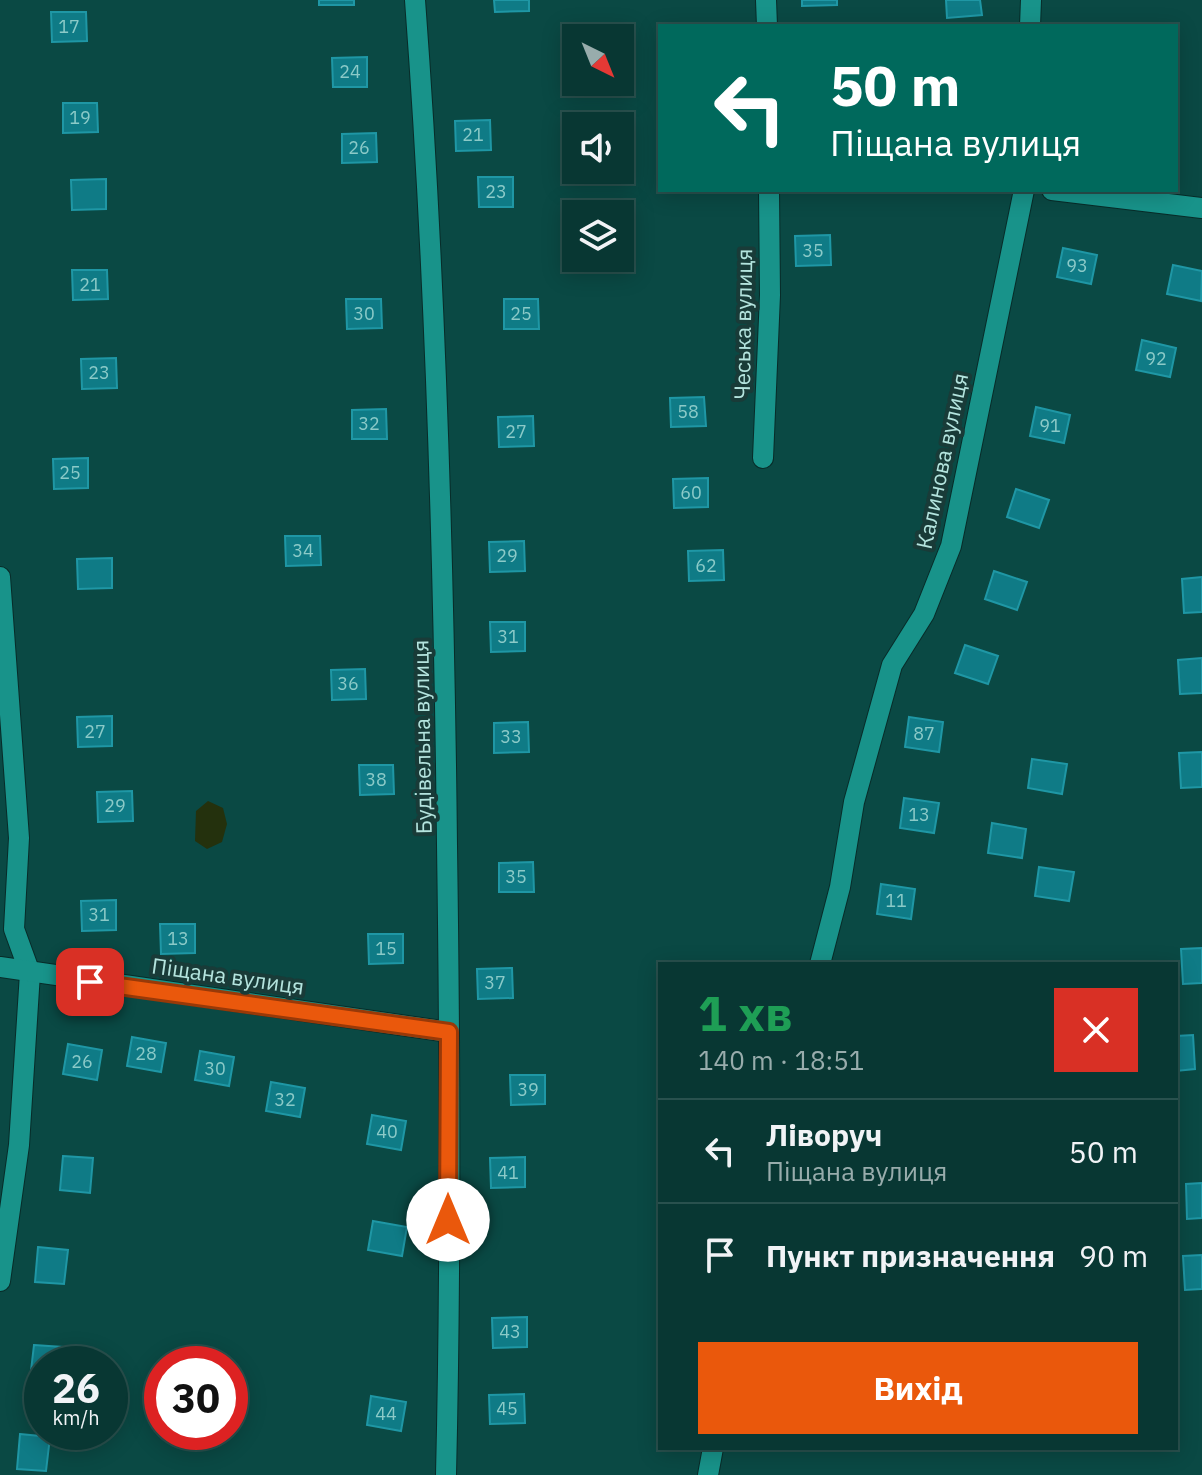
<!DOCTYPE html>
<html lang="uk">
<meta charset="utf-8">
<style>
:root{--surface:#083733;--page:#16423f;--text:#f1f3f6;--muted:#98acac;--line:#29514e;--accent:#ea580c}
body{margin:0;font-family:"IBM Plex Sans",sans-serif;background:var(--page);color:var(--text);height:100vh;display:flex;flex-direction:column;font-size:30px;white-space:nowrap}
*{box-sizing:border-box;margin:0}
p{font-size:26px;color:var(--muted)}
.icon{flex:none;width:44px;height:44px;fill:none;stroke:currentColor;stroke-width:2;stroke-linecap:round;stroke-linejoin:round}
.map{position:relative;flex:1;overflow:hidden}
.drawer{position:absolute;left:658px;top:962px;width:520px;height:488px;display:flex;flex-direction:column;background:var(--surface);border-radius:0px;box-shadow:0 4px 20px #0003,0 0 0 2px var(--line)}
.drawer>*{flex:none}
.guide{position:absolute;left:658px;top:24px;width:520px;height:168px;border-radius:0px;box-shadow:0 4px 20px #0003,0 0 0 2px var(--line);background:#00695c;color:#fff;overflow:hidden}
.needle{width:52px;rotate:137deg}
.fabs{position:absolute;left:562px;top:24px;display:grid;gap:16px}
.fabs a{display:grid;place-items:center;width:72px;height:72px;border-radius:0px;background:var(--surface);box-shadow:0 4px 20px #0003,0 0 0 2px var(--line);font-size:40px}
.speed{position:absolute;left:24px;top:1346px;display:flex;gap:16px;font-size:40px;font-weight:700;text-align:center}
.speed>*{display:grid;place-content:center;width:104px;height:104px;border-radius:50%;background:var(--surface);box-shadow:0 4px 20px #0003,0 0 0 2px var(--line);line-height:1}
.speed small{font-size:20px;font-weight:400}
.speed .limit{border:12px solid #d22;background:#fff;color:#111}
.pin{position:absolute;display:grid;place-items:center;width:68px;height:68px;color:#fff;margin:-34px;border-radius:16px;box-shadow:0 4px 12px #0006}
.me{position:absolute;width:88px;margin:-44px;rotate:0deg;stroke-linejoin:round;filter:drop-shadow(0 0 6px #0008)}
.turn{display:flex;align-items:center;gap:28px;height:168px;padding:0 40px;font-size:36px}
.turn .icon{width:104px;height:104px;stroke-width:2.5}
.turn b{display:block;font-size:56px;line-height:68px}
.round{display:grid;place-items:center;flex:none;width:84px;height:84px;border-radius:0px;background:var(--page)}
.overview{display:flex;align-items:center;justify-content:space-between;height:136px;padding:0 40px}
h1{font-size:48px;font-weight:700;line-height:60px;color:#1e9e55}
.button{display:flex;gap:16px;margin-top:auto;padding:16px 40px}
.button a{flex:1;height:92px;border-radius:0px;background:var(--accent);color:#fff;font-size:32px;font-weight:700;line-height:92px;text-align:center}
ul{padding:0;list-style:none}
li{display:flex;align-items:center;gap:24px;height:104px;padding:0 40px;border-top:2px solid var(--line)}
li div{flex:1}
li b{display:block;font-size:30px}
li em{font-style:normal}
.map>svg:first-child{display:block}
.water{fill:#24310d}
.building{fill:#0f7b86;stroke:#1f97a5;stroke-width:2}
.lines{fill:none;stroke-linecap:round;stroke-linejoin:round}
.minor-casing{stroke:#082c29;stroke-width:22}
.minor{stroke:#18938a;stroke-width:20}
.route-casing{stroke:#983908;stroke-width:20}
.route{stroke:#ea580c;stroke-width:14}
.labels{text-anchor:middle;stroke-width:8;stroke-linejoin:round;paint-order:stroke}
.number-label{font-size:18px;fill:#8bcac8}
.street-label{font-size:22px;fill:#b4e4de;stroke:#193b38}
</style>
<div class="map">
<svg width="1202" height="1475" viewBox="0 0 1202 1475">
<rect width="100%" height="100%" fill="#0a4944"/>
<path class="water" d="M208,801l15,7 4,16 -5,18 -15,7 -12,-8 1,-30z"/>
<g class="building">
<rect x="319" y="0" width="35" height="5"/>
<path d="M494,0h35v11l-34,1z"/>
<path d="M802,0h35v5l-35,1z"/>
<path d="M946,0h34l2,15 -35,3z"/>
<path d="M51,12h35l1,29 -35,1z"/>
<path d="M367,57v30h-34l-1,-29z"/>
<path d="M63,103h34l1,29 -35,1z"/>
<path d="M490,120l1,30 -35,1 -1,-30z"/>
<path d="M376,133l1,29 -35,1v-29z"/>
<path d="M478,177h35v30h-34z"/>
<path d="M106,179v30l-34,1 -1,-30z"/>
<path d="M830,235l1,30 -35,1 -1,-30z"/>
<path d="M1063,248l34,7 -6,29 -34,-7z"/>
<path d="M1173,265l29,6 -1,30 -34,-7z"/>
<path d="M72,270h35l1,29 -35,1z"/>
<path d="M346,299h35l1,29 -35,1z"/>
<path d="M504,299h34l1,30h-35z"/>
<path d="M1142,340l34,8 -6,29 -34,-7z"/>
<path d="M116,358l1,30 -35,1 -1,-30z"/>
<path d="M704,397l2,29 -35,1 -1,-29z"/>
<path d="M1036,407l34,8 -6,28 -34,-7z"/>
<path d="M386,409l1,30h-35v-29z"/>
<path d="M533,416l1,30 -35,1 -1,-30z"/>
<path d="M88,458v30l-34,1 -1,-30z"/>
<path d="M708,478v29l-34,1 -1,-29z"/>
<path d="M1016,489l33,11 -10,28 -32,-11z"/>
<path d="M285,536h35l1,29 -35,1z"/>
<path d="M524,541l1,30 -35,1 -1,-30z"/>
<path d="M723,550l1,30 -35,1 -1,-30z"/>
<path d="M112,558v30l-34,1 -1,-30z"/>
<path d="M994,571l33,11 -10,28 -32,-11z"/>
<path d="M1202,577v35l-18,1 -2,-34z"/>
<path d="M490,622h35v29l-34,1z"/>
<path d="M965,645l33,11 -10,28 -33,-11z"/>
<path d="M1202,658v35l-22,1 -2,-34z"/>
<path d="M365,669l1,30 -34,1 -1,-30z"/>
<path d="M112,716v30l-34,1 -1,-30z"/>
<path d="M909,717l34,5 -4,30 -34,-5z"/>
<path d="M528,722l1,30 -35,1v-30z"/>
<path d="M1202,752v35l-21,1 -2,-35z"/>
<path d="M1032,759l35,5 -5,30 -34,-6z"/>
<path d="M359,765h34l1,29 -34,1z"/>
<path d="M132,791l1,30 -35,1 -1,-30z"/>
<path d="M904,798l35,5 -5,30 -34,-5z"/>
<path d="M992,823l34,6 -4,29 -34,-5z"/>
<path d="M533,862l1,30h-35v-29z"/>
<path d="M1039,867l35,5 -5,29 -34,-5z"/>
<path d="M881,884l34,5 -4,30 -34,-5z"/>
<path d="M116,900v30l-34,1 -1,-30z"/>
<path d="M160,924h35v29l-34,1z"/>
<path d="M368,934h35v29l-34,1z"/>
<path d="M1202,948v35l-19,1 -2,-35z"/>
<path d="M512,968l1,30 -35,1 -1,-30z"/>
<path d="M1193,1035l2,34 -19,2v-35z"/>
<path d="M132,1037l34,6 -5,29 -34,-6z"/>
<path d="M68,1044l34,6 -5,30 -34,-6z"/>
<path d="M200,1051l34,6 -5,29 -34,-6z"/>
<path d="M510,1075h35v29l-34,1z"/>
<path d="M271,1082l34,6 -5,29 -34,-6z"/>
<path d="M372,1115l34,6 -5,29 -34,-6z"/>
<path d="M63,1156l30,2 -3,35 -30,-3z"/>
<path d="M525,1157v30l-34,1 -1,-30z"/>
<path d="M1202,1183v35l-15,1 -1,-35z"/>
<path d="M373,1221l34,6 -5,29 -34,-6z"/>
<path d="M38,1247l30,3 -4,34 -29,-2z"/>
<path d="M1202,1255v34l-17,1 -2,-34z"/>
<path d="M527,1317v30l-34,1 -1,-30z"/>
<path d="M34,1345l29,2 -1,17h-20v16l-12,-1z"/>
<path d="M524,1394l1,29 -35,1 -1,-29z"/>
<path d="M371,1396l35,6 -5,29 -34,-6z"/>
<path d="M20,1434l30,3 -4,34 -29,-2z"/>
</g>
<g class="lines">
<g class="minor-casing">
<g id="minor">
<path d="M415,0c21,281 29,563 32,845 3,210 4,420 -1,630"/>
<path d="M766,0l1,26"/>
<path d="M1030,26l1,-26"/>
<path d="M1052,190l150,18"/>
<path d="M763,458l7,-163 -1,-105"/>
<path d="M0,577l19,261 -5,91 16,44 -11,172 -19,136"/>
<path d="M820,964l20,-77 14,-85 38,-137 32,-51 27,-68 73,-356"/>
<path d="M0,967l449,65"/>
<path d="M708,1475l5,-27"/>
</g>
</g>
<use href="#minor" class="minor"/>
</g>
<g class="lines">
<g class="route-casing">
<path id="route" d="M90,982l359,50 -1,188"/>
</g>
<use href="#route" class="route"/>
</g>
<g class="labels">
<g class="number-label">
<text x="69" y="33">17</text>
<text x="350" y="78">24</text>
<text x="80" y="124">19</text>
<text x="473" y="141">21</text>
<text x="359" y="154">26</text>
<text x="496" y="198">23</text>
<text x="813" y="257">35</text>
<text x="1077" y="272">93</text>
<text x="90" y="291">21</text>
<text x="364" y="320">30</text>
<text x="521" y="320">25</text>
<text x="1156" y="365">92</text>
<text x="99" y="379">23</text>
<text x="688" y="418">58</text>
<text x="369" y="430">32</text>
<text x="1050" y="432">91</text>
<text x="516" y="438">27</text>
<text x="70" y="479">25</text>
<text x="691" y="499">60</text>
<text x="303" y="557">34</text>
<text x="507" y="562">29</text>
<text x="706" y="572">62</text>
<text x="508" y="643">31</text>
<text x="348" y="690">36</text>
<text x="95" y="738">27</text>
<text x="924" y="740">87</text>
<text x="511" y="743">33</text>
<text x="376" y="786">38</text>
<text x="115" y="812">29</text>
<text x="919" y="821">13</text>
<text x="516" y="883">35</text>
<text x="896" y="907">11</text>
<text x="99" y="921">31</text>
<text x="178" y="945">13</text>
<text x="386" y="955">15</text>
<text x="495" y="989">37</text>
<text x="146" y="1060">28</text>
<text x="82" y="1068">26</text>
<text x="215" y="1075">30</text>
<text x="528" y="1096">39</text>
<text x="285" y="1106">32</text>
<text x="387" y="1138">40</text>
<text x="508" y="1179">41</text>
<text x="510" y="1338">43</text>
<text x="507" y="1415">45</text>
<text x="386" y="1420">44</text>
</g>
<g class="street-label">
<text transform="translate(743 324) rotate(-89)" y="8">Чеська вулиця</text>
<text transform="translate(942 461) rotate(-78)" y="8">Калинова вулиця</text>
<text transform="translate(422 737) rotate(-91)" y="8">Будівельна вулиця</text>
<text transform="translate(228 976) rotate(8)" y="8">Піщана вулиця</text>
</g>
</g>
</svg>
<div class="fabs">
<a><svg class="needle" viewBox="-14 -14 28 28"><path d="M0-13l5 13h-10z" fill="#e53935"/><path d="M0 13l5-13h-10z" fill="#98acac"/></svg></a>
<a><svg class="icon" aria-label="sound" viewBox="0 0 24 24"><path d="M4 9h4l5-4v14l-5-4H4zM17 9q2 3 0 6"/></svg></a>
<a><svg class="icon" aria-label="layers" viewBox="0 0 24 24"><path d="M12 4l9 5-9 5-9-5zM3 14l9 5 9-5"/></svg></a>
</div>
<div class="speed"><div>26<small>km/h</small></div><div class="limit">30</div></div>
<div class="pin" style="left:90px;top:982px;background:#d93025"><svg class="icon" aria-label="arrive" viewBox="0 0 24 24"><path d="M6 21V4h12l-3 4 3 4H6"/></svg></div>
<svg class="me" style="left:448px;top:1220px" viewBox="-20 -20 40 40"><circle r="19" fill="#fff"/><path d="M0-13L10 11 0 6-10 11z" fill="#ea580c"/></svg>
<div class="guide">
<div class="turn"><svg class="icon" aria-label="left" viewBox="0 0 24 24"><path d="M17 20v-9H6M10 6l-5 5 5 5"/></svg><div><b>50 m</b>Піщана вулиця</div></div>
</div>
<section class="drawer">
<div class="overview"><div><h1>1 хв</h1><p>140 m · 18:51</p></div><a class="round" style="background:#d93025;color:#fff"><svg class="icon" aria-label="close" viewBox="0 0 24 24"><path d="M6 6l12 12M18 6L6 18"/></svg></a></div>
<ul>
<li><svg class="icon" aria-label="left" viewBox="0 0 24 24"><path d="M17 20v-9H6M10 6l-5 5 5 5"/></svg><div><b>Ліворуч</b><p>Піщана вулиця</p></div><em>50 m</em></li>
<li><svg class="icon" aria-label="arrive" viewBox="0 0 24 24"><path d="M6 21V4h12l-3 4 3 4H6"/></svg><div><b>Пункт призначення</b></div><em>90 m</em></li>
</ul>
<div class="button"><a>Вихід</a></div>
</section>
</div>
